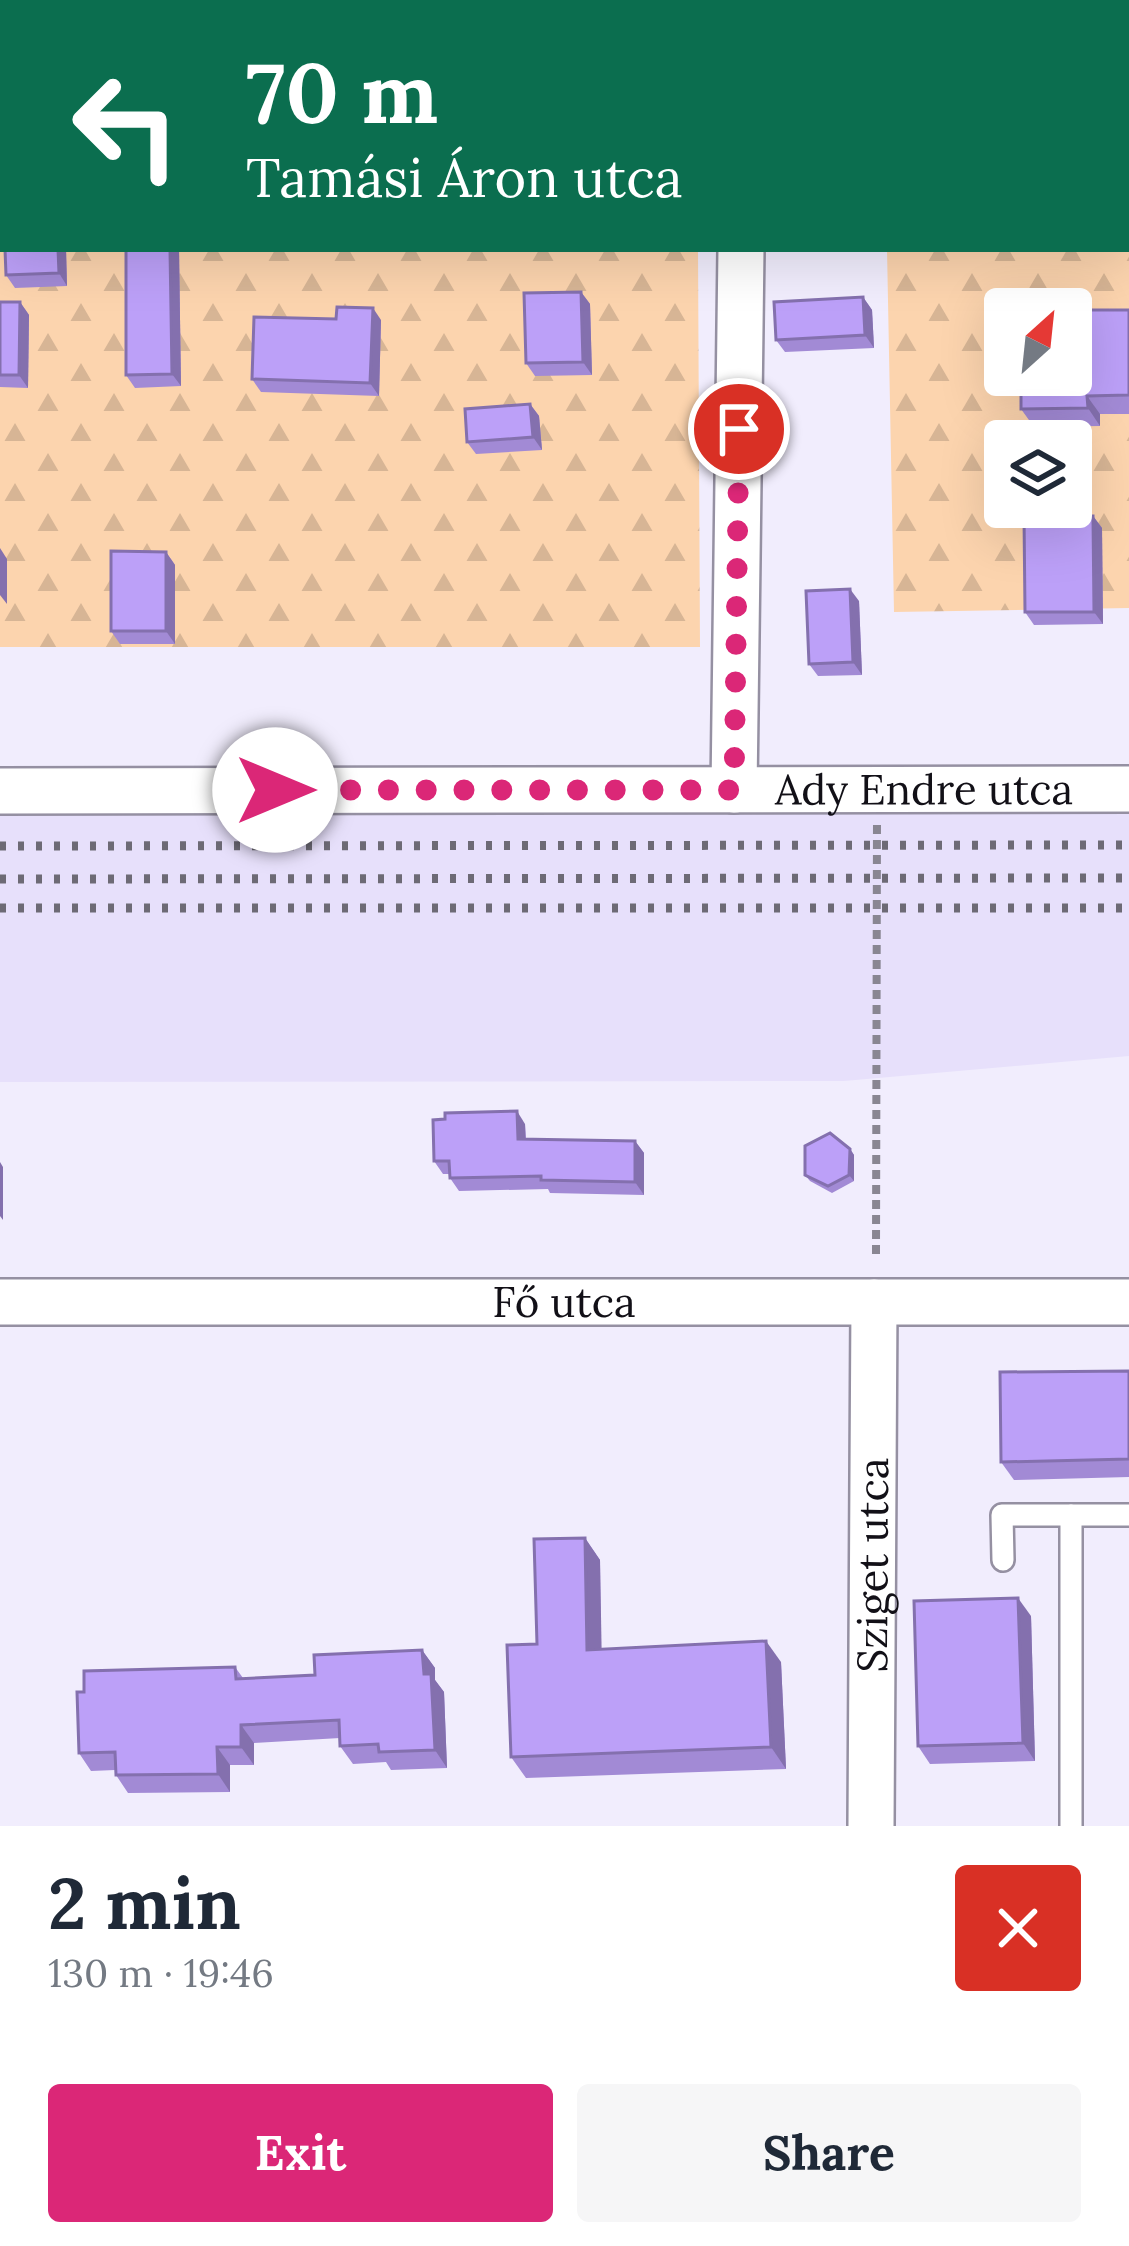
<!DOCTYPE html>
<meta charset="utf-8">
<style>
:root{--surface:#fff;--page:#f6f6f7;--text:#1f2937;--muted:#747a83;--accent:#db2777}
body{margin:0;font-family:Lora,serif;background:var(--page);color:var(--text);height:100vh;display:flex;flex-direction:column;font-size:45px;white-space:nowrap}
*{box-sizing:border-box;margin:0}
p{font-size:39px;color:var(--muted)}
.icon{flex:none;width:66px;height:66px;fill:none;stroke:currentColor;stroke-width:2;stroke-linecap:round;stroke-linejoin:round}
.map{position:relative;height:1826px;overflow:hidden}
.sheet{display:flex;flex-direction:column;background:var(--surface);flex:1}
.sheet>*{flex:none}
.banner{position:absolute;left:0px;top:0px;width:1131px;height:252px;box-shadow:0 12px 48px #0002;background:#0b6e4f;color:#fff;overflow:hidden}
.needle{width:78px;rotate:27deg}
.controls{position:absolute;left:984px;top:288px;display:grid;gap:24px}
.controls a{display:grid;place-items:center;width:108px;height:108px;border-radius:12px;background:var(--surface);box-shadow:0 12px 48px #0002;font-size:60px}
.pin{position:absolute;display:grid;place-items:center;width:102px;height:102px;color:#fff;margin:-51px;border:6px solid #fff;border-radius:50%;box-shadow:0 3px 12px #0007}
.me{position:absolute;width:132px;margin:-66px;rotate:90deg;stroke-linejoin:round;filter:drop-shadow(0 0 9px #0008)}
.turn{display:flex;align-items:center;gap:42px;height:252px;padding:0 48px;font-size:54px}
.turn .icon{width:156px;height:156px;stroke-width:2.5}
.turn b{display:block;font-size:84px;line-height:102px}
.round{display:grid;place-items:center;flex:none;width:126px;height:126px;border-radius:12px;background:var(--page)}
.headline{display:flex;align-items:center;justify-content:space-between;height:204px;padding:0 48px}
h1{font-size:72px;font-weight:700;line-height:90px}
.button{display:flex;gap:24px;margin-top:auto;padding:24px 48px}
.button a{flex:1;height:138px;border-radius:12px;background:var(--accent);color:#fff;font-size:48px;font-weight:700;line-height:138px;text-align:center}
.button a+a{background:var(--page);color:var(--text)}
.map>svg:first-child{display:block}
.built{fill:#e7e0fb}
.forest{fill:url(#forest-firs);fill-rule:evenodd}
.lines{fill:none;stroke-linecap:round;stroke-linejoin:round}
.service-casing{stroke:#9590a2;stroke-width:26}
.minor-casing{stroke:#9590a2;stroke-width:50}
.service{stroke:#fff;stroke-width:21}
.minor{stroke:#fff;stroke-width:45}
.rail{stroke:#6d6a75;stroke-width:9;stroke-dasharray:6 12;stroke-linecap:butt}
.path-bridge{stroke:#898692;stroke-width:8;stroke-dasharray:9 6;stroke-linecap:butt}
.wall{fill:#a28ad5}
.shaded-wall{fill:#8470ae}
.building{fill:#bca0f8;stroke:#8470ae;stroke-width:3}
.route{stroke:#db2777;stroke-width:21;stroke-dasharray:0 37.8}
.labels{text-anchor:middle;stroke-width:9;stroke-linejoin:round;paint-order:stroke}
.street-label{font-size:42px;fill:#121017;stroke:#fdfdfd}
</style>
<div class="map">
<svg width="1129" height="1826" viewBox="0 0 1129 1826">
<defs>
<pattern id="forest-firs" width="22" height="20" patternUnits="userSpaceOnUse" patternTransform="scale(3)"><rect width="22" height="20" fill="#fcd4ae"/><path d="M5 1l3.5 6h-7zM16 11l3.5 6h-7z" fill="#d7b595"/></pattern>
</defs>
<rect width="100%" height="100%" fill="#f1edfd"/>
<path class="built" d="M1129,770v286l-285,25 -844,1v-307z"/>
<g class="forest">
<path d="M0,105l3,144h695l2,398h-700z"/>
<path d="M1129,194v414l-235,4 -7,-363h241zM1005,309h66v66h-66zM1005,441h66v66h-66z"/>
</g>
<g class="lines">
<g class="service-casing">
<g id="service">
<path d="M1003,1560l-1,-45h69"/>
<path d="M1071,1826v-311h58"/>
</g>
</g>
<g class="minor-casing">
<g id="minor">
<path d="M744,3v-3"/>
<path d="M734,790l7,-541"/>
<path id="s1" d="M0,791l1129,-2"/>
<path id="s2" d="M0,1302h1129"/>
<path id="s3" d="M871,1826l3,-524"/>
</g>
</g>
<use href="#service" class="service"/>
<use href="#minor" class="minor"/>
<g class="rail">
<path d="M0,846l1129,-1"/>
<path d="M0,879l1129,-1"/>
<path d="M0,908h1129"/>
</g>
<path class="path-bridge" d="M876,1254l1,-435"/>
</g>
<g class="wall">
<rect x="839" y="0" width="261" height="3"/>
<path d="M5,249h61l1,37 -52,2 -9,-13z"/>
<path d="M126,249h53l2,137 -46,2 -9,-13z"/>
<path d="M581,292l9,12 2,71 -57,1 -9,-13z"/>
<path d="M863,297l9,13 2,38 -89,4 -9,-12z"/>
<path d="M0,302h20l9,13 -1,73 -28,-1z"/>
<path d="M1129,310v104h-29v12l-66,1 -13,-18 60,-77z"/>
<path d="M336,319l45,1 -2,76 -118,-4 -9,-13z"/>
<path d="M530,404l9,12 3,34 -66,4 -9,-12z"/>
<path d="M1093,516l9,12 1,96 -69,1 -9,-13z"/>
<path d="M166,552l9,13v79h-55l-9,-13z"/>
<path d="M859,601l3,74 -44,1 -9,-12z"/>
<path d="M525,1124l1,15 109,2 9,12v42l-94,-2 -2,-4 -89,2 -9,-13v-4h-7l-9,-13z"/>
<path d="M850,1149l4,6v26l-22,12 -22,-12 -5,-6z"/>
<path d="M1129,1371v106l-115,3 -13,-18z"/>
<path d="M585,1538l15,22 1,89 180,13 5,107 -260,9 -15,-21 26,-113z"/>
<path d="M1031,1616l4,145 -105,3 -12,-18z"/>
<path d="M422,1650l13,18v12l9,12 3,76 -56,2 -5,-8 -33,2 -13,-18v-8l-86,5v22h-24v27l-102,1 -12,-18 -1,-5 -24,1 -12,-18 5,-61 151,-25 8,11 72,-3z"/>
</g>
<g class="shaded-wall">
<path d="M58,249h8l1,37 -8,-13z"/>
<path d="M170,249h9l2,137 -9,-12z"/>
<path d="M581,292l9,12 2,71 -9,-13z"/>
<path d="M863,297l9,13 2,38 -9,-13z"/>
<path d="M20,302l9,13 -1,73 -9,-13z"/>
<path d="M373,308l8,12 -2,76 -9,-13z"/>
<path d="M1087,396l13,18v12l-12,-18z"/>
<path d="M530,404l9,12 3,34 -9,-13z"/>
<path d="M1093,516l9,12 1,96 -9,-12z"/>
<path d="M0,548l7,11v45l-7,-9z"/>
<path d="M166,552l9,13v79l-9,-13z"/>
<path d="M850,589l9,12 3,74 -9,-13z"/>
<path d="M517,1111l8,13 1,28 -8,-13z"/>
<path d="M635,1141l9,12v42l-9,-13z"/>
<path d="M850,1149l4,6v26l-5,-6z"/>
<path d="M0,1162l3,5v53l-3,-4z"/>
<path d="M585,1538l15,22 2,111 -15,-21z"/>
<path d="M1018,1598l13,18 4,145 -12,-18z"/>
<path d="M766,1641l15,21 5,107 -15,-22z"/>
<path d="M422,1650l13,18v12l9,12 3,76 -12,-18 -11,-76z"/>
<path d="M241,1725l13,18v22l-13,-18z"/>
<path d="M217,1747l13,18v27l-12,-18z"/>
</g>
<g class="building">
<path d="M511,0h85v3h-84z"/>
<rect x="839" y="0" width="58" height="3"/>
<rect x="1011" y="0" width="77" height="3"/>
<path d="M1128,171l1,47h-1z"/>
<path d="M5,249h53l1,24 -53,2z"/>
<path d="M126,249h44l2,125 -46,1z"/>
<path d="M581,292l2,70 -57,1 -2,-70z"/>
<path d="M863,297l2,38 -89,5 -2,-38z"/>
<path d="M0,302h20l-1,73h-19z"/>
<path d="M337,307l36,1 -3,75 -118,-4 2,-62 82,2z"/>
<path d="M1081,310h48v85l-42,1 1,12 -67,1v-34h50v-43h10z"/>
<path d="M530,404l3,33 -66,5 -2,-33z"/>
<path d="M1024,516h69l1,96h-69z"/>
<path d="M111,551l55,1v79h-55z"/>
<path d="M850,589l3,73 -44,2 -3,-73z"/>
<path d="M517,1111l1,28 117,2v41l-94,-2v-4l-91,2 -1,-17h-15l-1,-41 12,-1v-6z"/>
<path d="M830,1133l20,16 -1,26 -21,11 -23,-11v-29z"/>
<path d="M1129,1371v88l-128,3 -1,-90z"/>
<path d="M585,1538l2,112 179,-9 5,106 -260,10 -4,-112 30,-1 -3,-105z"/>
<path d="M1018,1598l5,145 -105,3 -4,-145z"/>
<path d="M422,1650l2,24h7l4,76 -56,2 -1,-8 -38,2 -1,-26 -98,5v22h-24l1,27 -102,1 -1,-23 -36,1 -2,-61h7v-21l151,-4 1,12 79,-4 -1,-20z"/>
</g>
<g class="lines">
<path class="route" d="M275,790h459l5,-361"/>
</g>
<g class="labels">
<g class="street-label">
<text dy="15" stroke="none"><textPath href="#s1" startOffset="924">Ady Endre utca</textPath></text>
<text dy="15" stroke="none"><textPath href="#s2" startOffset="564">Fő utca</textPath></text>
<text dy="15" stroke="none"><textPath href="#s3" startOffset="261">Sziget utca</textPath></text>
</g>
</g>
</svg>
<div class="controls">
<a><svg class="needle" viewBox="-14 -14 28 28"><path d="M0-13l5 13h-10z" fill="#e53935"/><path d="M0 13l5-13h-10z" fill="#747a83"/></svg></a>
<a><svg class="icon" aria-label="layers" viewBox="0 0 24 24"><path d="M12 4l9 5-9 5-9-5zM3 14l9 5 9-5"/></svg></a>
</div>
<div class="pin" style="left:739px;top:429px;background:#d93025"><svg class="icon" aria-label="arrive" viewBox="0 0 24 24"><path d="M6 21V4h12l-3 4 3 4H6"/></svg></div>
<svg class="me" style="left:275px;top:790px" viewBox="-20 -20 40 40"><circle r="19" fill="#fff"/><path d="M0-13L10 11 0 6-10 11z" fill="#db2777"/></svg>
<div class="banner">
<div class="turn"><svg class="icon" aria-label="left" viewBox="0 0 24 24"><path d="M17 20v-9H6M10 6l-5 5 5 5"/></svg><div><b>70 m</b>Tamási Áron utca</div></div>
</div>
</div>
<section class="sheet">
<div class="headline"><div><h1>2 min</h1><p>130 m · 19:46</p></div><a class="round" style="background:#d93025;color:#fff"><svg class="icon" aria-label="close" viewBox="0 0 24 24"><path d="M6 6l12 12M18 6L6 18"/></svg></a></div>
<div class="button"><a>Exit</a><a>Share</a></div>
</section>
